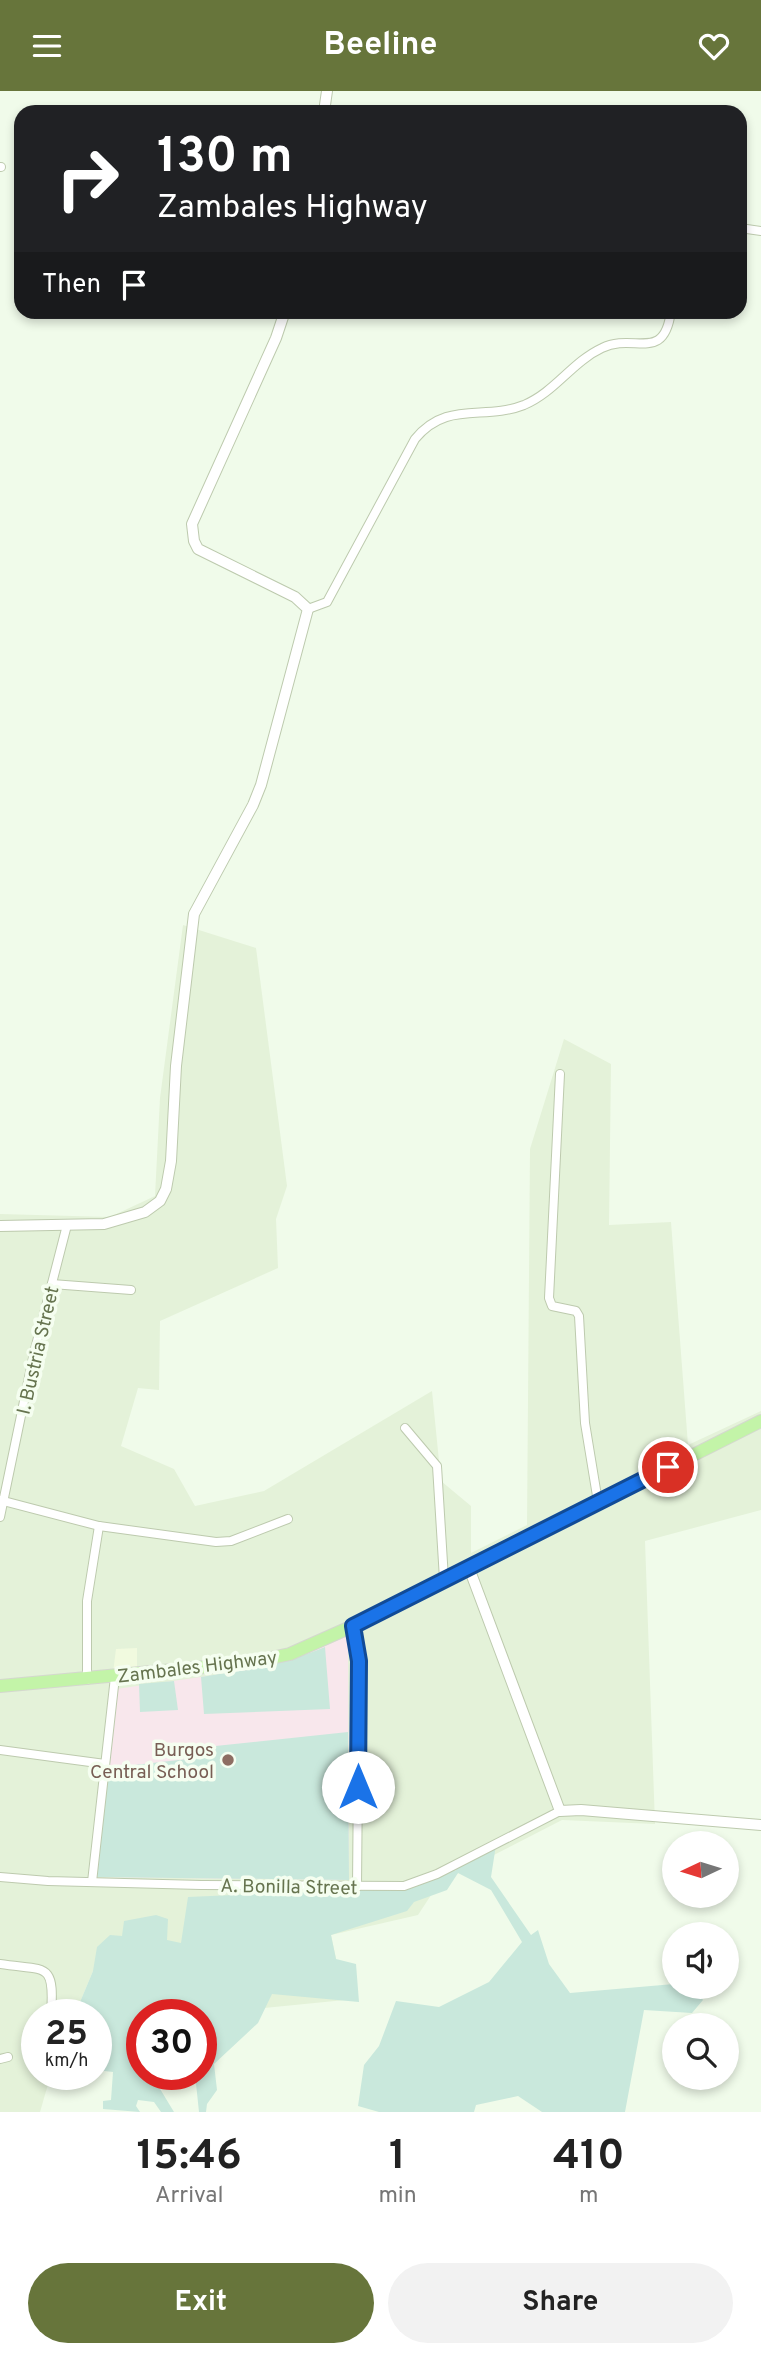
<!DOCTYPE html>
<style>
:root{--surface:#fff;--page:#f2f2f2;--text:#222;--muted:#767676;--accent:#67753b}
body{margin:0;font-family:Overpass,sans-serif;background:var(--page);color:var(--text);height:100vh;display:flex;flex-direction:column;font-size:26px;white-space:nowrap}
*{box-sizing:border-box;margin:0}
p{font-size:23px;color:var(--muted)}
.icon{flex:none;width:38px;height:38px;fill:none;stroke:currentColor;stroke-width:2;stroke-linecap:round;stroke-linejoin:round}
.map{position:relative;height:2021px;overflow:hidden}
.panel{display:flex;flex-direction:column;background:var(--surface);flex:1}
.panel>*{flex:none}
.banner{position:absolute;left:14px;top:14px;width:733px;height:214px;border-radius:21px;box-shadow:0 4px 10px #0003;background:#202124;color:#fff;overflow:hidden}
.needle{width:46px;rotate:266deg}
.buttons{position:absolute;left:662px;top:1740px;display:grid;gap:14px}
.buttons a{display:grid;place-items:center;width:77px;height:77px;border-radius:50%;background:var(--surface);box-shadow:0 4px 10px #0003;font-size:35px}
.speed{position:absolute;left:21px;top:1908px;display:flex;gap:14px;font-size:35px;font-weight:700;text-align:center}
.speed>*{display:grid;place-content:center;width:91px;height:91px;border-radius:50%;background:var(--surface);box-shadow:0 4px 10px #0003;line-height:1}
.speed small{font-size:18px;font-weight:400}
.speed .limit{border:10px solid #d22;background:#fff;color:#111}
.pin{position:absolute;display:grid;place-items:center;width:60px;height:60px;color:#fff;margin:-30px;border:4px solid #fff;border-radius:50%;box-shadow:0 2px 7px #0007}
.me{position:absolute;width:77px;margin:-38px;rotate:0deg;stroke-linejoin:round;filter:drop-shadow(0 0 5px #0008)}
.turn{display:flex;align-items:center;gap:24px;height:147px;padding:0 28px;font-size:32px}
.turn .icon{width:91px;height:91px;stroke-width:2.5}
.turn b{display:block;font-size:49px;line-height:60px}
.then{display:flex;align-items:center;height:66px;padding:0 28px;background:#0003;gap:14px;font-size:26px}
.eta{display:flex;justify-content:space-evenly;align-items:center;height:119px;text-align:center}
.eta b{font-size:42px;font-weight:700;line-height:49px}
.cta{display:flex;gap:14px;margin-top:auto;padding:14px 28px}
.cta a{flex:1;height:80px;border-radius:42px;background:var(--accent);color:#fff;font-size:28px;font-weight:700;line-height:80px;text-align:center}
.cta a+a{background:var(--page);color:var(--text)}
header{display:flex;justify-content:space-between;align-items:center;height:91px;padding:0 28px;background:var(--accent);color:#fff;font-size:32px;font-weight:700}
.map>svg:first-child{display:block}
.residential{fill:#e4f2d9}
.commercial{fill:#f1fadf}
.education{fill:#f8e7ec}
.green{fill:#c9e8dc}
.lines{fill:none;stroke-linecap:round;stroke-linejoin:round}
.minor-casing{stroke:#bdcaae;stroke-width:10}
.tertiary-casing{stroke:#bdcaae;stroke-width:12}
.primary-casing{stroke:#d4d8ce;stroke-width:14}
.minor{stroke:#fff;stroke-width:8}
.tertiary{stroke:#fff;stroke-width:10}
.primary{stroke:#c3f4a8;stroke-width:12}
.route-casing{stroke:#114b97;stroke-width:18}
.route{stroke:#1a73e8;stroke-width:12}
.education-dot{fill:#8d6e63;stroke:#f5fef0;stroke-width:2.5}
.labels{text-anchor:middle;stroke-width:7;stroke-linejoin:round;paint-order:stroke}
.street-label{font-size:19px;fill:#66744f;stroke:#f5fef0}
.education-label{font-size:19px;fill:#785e54;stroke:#f5fef0;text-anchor:end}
</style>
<header><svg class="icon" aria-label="menu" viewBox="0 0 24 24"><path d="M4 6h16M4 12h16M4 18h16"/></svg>Beeline<svg class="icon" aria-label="heart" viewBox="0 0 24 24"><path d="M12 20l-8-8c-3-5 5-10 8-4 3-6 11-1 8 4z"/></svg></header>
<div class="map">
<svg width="761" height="2021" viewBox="0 0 761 2021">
<rect width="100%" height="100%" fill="#f0fbea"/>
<path class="residential" d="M183,834l73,23 31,238 -11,33 2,49 -118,53 -1,69 -21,-2 -17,58 53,23 21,37 69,-15 168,-100 9,90 30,25v47l56,-28 3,-376 34,-110 47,25 -2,161 62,-3 17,223 73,-34v99l-116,31 10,283 -93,-4 -123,63 -21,32 -87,20 14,65 -102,10 -65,-25 -85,-14 -18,43h-38v60h14l-11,38h-40v-898l110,3 45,-21 5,-98z"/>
<path class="commercial" d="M137,1557v23l-24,2 3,-24z"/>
<path class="education" d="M348,1545l1,244 -253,-3 20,-188 134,-19 48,-12z"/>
<g class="green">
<path d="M325,1556l5,62 -126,5 -3,-37c43,-7 84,-13 124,-30z"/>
<path d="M174,1590l4,29 -38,2 -1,-28z"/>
<path d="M348,1641l1,148 -253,-3 12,-109 97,-11 1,-10z"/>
<path d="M496,1754l-5,32 40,58 7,-5 11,34 21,29 104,-9v2h19l10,14 -11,13 -48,-3 -19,102h-83l-24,-16 -42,9 -2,7h-95l-21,-6 6,-41 15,-19 17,-45 43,6 50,-25 33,-40 -31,-52 -33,-17 -11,17 -33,12 -7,9 -76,24 5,24 20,5 3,38 -87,-8 -14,29 -44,41 3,26 -10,14 -1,8h-7l-4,-38h6v-60h-59v60h9l23,38h-13l-7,-10 -16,-2 -2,6 4,6 -37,-3v-8l8,-1 2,-28 -17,-2v-56h-21l18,-43 4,-24 13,-12 12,1 2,-15 32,-6 12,4 -1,21 14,3 7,-46 227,-10 37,-18 4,2 -2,-3z"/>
</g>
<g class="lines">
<g class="minor-casing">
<g id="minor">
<path d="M0,76h1"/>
<path d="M740,137l21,3"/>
<path d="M308,518l19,-7 88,-163c32,-39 68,-18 109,-34 31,-13 48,-43 78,-57 32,-16 62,16 69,-37"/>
<path d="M560,983l-11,224 3,8 24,5 3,5 6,107 13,79"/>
<path d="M52,1193l79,6"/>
<path d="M405,1337l32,38 7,113"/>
<path d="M0,1409l99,26 117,16 15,-1 57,-22"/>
<path d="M0,1426l34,-164 33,-128"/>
<path d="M353,1535l6,35 -2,226"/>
<path d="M87,1589v-79l12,-75"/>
<path d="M0,1659l105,14"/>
<path d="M0,1786l48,4 153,4 203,1 33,-12 123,-63"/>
<path d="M92,1791l23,-205"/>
<path d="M0,1873c46,7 55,-3 51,50"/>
<path d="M0,1968l8,-2"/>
</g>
</g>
<g class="tertiary-casing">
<g id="tertiary">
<path d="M324,21l3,-21"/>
<path d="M0,1135l104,-2 41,-12 15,-11 6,-12 5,-28 5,-95 18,-152 59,-109 8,-20 47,-176 -13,-12 -97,-48 -4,-8 -2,-17 84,-186 9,-27"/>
<path d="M469,1477l91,243 21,-1 180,15"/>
</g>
</g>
<g class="primary-casing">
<path id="primary" d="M0,1595l248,-23 42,-9 63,-28 408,-205"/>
</g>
<use href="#minor" class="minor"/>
<use href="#tertiary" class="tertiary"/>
<use href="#primary" class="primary"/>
</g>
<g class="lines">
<g class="route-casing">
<path id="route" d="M358,1696l1,-126 -6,-35 315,-159"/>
</g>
<use href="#route" class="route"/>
</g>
<circle class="education-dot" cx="228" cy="1669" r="7"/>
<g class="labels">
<g class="street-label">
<text transform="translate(37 1259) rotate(-77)" y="7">I. Bustria Street</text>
<text transform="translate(197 1575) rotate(-7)" y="7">Zambales Highway</text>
<text transform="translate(289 1795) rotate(1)" y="7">A. Bonilla Street</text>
</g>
<g class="education-label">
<text x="214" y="1665">Burgos<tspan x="214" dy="22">Central School</tspan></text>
</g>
</g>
</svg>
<div class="buttons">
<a><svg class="needle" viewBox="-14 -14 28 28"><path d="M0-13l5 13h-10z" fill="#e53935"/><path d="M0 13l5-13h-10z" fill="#767676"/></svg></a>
<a><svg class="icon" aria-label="sound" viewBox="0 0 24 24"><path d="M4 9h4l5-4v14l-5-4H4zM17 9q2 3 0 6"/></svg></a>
<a><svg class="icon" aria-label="search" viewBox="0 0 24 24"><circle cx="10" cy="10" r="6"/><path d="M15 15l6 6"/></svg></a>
</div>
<div class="speed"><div>25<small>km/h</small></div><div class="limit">30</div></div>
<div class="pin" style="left:668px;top:1376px;background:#d93025"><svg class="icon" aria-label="arrive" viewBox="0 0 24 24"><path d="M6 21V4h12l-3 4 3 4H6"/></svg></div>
<svg class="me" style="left:358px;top:1696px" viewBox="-20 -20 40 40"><circle r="19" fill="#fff"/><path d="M0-13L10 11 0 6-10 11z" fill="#1a73e8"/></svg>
<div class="banner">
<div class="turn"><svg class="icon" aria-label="right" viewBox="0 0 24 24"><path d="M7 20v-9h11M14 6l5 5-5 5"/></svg><div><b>130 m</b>Zambales Highway</div></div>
<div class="then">Then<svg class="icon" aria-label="arrive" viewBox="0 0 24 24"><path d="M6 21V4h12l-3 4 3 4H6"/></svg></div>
</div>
</div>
<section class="panel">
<div class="eta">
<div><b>15:46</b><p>Arrival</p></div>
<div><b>1</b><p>min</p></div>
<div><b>410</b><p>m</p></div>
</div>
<div class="cta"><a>Exit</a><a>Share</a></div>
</section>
